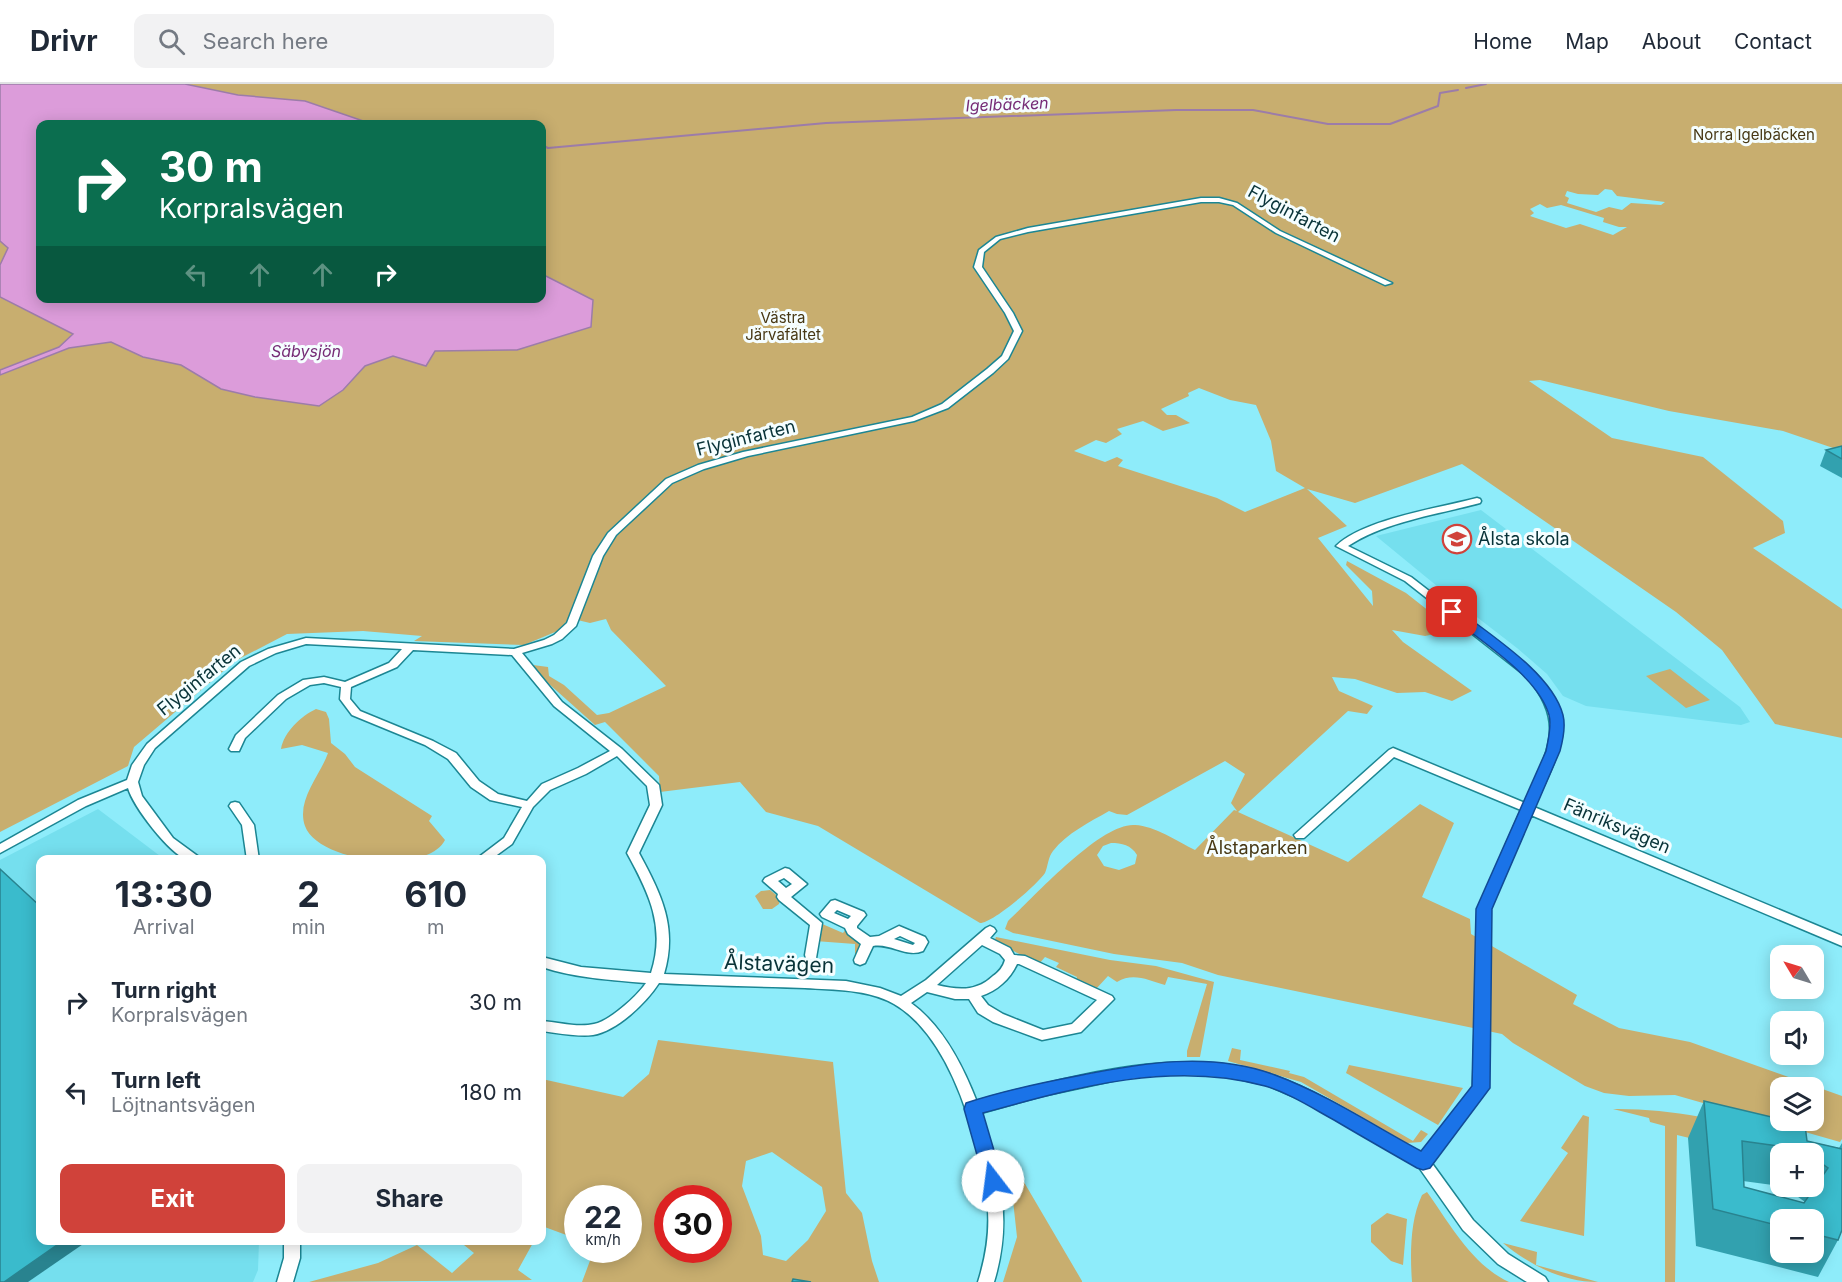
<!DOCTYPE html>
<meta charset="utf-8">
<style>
:root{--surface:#fff;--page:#f2f2f3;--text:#1f2937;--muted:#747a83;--line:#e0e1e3;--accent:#d0423a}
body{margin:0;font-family:Inter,sans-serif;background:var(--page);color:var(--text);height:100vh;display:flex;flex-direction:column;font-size:22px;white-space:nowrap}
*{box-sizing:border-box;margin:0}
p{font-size:20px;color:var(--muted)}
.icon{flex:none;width:33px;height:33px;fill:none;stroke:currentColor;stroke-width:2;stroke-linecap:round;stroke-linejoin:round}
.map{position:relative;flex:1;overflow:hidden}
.sheet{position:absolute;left:36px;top:771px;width:510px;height:390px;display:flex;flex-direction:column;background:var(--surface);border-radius:12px;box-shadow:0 3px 15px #0003}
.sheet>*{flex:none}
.hud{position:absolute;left:36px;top:36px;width:510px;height:183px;border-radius:12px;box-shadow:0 3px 15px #0003;background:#0b6e4f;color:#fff;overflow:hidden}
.needle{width:39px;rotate:308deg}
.fabs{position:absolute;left:1770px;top:861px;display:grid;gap:12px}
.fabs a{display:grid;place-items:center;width:54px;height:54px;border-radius:12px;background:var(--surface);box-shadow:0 3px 15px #0003;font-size:30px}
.speed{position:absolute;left:564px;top:1101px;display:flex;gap:12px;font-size:30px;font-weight:700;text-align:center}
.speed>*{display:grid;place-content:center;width:78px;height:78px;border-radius:50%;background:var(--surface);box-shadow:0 3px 15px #0003;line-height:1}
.speed small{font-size:15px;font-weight:400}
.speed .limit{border:9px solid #d22;background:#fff;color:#111}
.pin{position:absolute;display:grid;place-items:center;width:51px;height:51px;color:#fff;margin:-26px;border-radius:12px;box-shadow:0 3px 9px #0006}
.me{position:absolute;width:66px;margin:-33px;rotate:345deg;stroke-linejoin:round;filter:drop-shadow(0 0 4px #0008)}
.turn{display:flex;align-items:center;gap:21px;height:126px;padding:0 24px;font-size:27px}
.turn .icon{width:78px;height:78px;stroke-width:2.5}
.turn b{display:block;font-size:42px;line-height:51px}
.lanes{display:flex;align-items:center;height:57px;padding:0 24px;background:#0003;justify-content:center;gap:30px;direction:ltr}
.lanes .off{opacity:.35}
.eta{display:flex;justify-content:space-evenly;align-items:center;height:102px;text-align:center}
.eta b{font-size:36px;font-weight:700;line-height:42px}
.button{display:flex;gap:12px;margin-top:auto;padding:12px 24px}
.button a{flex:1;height:69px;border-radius:12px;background:var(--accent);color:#fff;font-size:24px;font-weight:700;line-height:69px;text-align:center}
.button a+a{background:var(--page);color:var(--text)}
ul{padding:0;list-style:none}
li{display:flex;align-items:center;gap:18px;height:90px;padding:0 24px}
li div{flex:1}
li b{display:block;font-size:22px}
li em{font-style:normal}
header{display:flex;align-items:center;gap:36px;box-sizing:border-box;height:84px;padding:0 30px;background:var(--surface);border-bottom:2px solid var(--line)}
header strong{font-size:28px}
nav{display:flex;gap:33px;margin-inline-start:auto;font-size:21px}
.search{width:420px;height:54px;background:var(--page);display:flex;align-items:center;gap:15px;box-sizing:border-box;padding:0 21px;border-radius:12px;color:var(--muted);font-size:22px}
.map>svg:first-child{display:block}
.built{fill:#75dfee}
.green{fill:#c8ae6f;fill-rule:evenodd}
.water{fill:#dc9cda;stroke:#9c7ca9;stroke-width:1.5}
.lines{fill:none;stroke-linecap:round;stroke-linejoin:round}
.stream{stroke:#9c7ca9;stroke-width:2}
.minor-casing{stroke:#1c8693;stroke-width:3}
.minor{fill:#fff;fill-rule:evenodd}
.wall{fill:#32a1af;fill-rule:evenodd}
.shaded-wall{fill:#29838f}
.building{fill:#3abbcc;stroke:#29838f;stroke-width:1.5;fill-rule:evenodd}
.route{fill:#1a73e8;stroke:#114b97;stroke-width:1.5}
.labels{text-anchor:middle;stroke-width:6;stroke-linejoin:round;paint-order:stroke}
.far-park-label{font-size:15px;fill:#473814;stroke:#f5feff}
.far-water-label{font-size:16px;font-style:italic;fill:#762c76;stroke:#f5feff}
.street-label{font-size:18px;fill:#083338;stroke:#f5feff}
.poi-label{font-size:18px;fill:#083338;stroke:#f5feff;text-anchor:start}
.park-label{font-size:18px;fill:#473814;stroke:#f5feff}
.near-street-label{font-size:21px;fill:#083338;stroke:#f5feff}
</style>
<header>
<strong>Drivr</strong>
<div class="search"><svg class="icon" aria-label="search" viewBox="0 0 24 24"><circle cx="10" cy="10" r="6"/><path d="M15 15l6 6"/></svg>Search here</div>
<nav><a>Home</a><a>Map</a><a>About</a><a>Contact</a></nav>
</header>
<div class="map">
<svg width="1842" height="1198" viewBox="0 0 1842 1198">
<rect width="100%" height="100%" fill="#8eecfa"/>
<g class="built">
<path d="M1481,426l259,197 10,15 -9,3 -155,-19 -23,-10 -16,-22 -30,-26 -74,-57 -67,-55z"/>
<path d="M98,725l66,50 -124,1v380l219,1 -1,29 -5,12h-253v-422z"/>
</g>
<g class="green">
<path d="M0,0h1842v367l-59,-20 -114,-20 -129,-31 -11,1 83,57 91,19 80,64 2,12 -32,15 89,61v129l-67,-14 -53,-74 -46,-38 -214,-148 -107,39 -48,-14 40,37 -29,12 55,68 -1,-15 -26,-26 1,-4 59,32 47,37 -28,6 -33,-6 11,12 69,49 -20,10 -27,-9 -28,1 -42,-14 -23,-2 7,14 34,15 -6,8 -19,-3 -110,101 110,50 72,-58 34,19 -32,74 48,22 1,15 106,61 -4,9 46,24 71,14 152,54v43l-2,3 -165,-47 -46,1 -25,-3 -19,-7 -72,-43 -11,-9 -284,-59 -36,-12 -68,-9 -101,-21 -8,-4 3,-8c25,-23 93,-99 127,-96 20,1 42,16 60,25l39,-40 3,1 -6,-8 14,-29 -20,-13 -98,54 -10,-1 -8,-3c-19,11 -42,22 -56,40 -5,6 -5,15 -8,22 -7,11 -52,50 -65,50l-162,-97 -52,-14 -26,-30 -80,10 -1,-16 -54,-54 -10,3 -56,-50 -6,-10 15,2 1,9 15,9 33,30 12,-2 57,-27 -55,-56 -5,-11 -16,4 -21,-5 -9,12 -36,15 -110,-4 8,-5 -59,-5 -76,3 -52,27 -101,86 -6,19 -128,66zM40,40h502v174h-502zM1605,105l7,1 5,6 48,6 -4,3 -30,-2 -9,7 -13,-3 -13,5 -29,-9 2,-5 -4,-2 2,-5 11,3 20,1zM1540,120l7,4 14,-3 43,13 -1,4 16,5h8l-14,8 -33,-11 -14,4 -36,-12 4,-3 -4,-4zM1199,304l31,12 26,5 15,36 5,30 29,17 -60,24 -28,-14 -99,-32 5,-6 -6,-3 -12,5 -31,-11 22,-11 10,3 16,-9 -5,-5 26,-8 20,10 27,-8 -14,-8h-9l-6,-6 28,-13 -1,-3zM1111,759c11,0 20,2 26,12l-2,9 -16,6 -15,-4 -7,-11 6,-9zM1780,1004h34v32h-34z"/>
<path d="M1670,585l40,31 -24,8 -40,-32z"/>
<path d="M316,625l10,3 3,7 2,24 14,11 10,13 77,49 -3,5 16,19c-17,35 -127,23 -140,-14 -9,-26 15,-50 23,-73l-26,-8 -21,4c3,-17 20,-33 35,-40z"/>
<path d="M770,806l10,8 -1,6 -7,5h-9l-8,-13 6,-5z"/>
<path d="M820,839l23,10 4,-5 18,14 -7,13 -3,-1v-10l-40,-3z"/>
<path d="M996,853l114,23 46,6 58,16 -14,75h-13v-6l20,-67 -39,-7 -3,8c-17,-5 -32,-13 -48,-3l-9,-6 -12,13 -20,-8 1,-4 -21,-10 3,-4 -14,-6 -6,7c-16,-7 -29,-16 -45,-22z"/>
<path d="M658,956l175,22 13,131 16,20 10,48 7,21h-297l12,-32h34v-52h-50l-1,41 -35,-13v-147l81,18 26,-23zM772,1068l50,35 4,24 -18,29 -22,21 -23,-6 -2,-19 -19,-50 4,-25zM668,1114h50v52h-50z"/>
<path d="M1232,964l9,2 -1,10 50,11 -1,2 15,4 109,64 8,-11 7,4 -7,8 -14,1 -106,-61 -73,-21z"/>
<path d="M1349,981l114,23 -25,37 -92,-52z"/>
<path d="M1613,1025c77,-1 150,22 224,39l-23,6h-34v6l-103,-25 -2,147h-10v-156l-15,-4 -1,-4z"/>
<path d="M1583,1031l6,2 -5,119 -64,-15 48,-68 -7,-5z"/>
<path d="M1008,1071l74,126v1h-79l14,-45z"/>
<path d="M1427,1108c23,32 45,73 82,90h-97c-2,-27 -2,-62 10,-87z"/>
<path d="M1387,1129l20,6 -4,46 -12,-4 -20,-19v-17z"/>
<path d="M459,1157h75l-16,29 14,10 -223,2 69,-19 39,-18 35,28 22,-20z"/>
<path d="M1503,1159l34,9 -1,13 62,17c-36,0 -68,-17 -95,-39z"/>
</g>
<path class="water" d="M0,0h185l53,11 67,6 67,23h-332v174h502v-24l51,26 -2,27 -74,23 -82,1 -9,15 -33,-10 -28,10 -22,24 -24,16 -64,-9 -34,-8 -40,-24 -38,-8 -32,-15 -42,6 -69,27v-5l59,-23 14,-13 -73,-37v-32l8,-17 -8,-7z"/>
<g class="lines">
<g class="stream">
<path d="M1466,4l20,-4"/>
<path d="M542,61l6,3 278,-25 350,-13h77l75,14h62l48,-18 2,-13 18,-3"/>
</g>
<g class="minor-casing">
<g id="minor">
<path d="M1201,114h18l18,5 43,28 112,52 -7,2 -109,-52 -43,-28 -14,-3h-18l-173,30 -28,7 -16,13 -2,15 31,46 9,18 -14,28 -15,14 -45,35 -34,13 -166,35 -44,13 -32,14 -56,52 -13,21 -27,70 -14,13 -10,5 -30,9 40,49 60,47 37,36 3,20 -23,48c22,41 39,74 25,121l182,7 34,7 21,8 25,-16 60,-52 4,-2 4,2 2,3 -6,7 20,10 4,7 11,1 87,40 2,3 -33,33 -39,8 -49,-18 -15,-9 -9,-14h-14l-28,-7 -16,11c32,23 52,63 66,99 92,-25 201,-58 295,-27 52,18 102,52 149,79l52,-67 5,-178 43,-99 -127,-53 -90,81h-8l-2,-3 95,-85 4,-2 132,55c21,-50 43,-78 2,-126l-122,-96 -69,-35c28,-27 103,-38 141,-48l3,1 1,2 -1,2c-44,12 -93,18 -132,43l63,31 124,96c46,52 23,79 -1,134l308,129v10l-311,-131 -41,94 -3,179 -56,74 42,58 35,34 37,23 3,5h-21l-29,-18 -35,-34 -45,-64 -114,-65 -37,-16 -42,-9 -46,-4 -44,4 -93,20 -61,17c19,60 32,106 13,169h-16c18,-57 10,-92 -5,-148 -12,-45 -37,-106 -79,-130 -26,-15 -60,-14 -89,-16 -49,-2 -98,-2 -146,-5 -13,20 -42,48 -66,52 -16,2 -35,-2 -51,-4v-10c16,1 36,7 52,3 16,-3 43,-28 52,-41 -36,-3 -71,-5 -104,-16v-10l39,10 70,6c15,-46 -2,-80 -24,-120l23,-48 -3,-19 -30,-30 -31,18 -36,16 -17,17 -21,37 -22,16h-15l29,-22 18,-31 -32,-7 -19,-13 -23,-28 -23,-14 -73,-30 -12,-16 1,-12 -17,-4 -14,2 -24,14 -41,39 -6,13h-8l-2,-2 7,-14 42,-40 25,-15 21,-3 21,5 44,-19 13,-14 -96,-5 -30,9 -27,13 -94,82 -11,17 -6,17 4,14 31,42 30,22c-4,0 -11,1 -15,0 -19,-6 -55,-54 -60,-72l-42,18 -86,47v-9l78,-44 49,-20 5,-15 15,-21 94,-82 27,-13 38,-11 208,11 30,-9 10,-5 13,-12 26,-67 15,-23 58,-54 32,-14 45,-13 169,-35 30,-13 45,-35 15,-13 12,-25 -9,-18 -31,-46 5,-17 17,-13 32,-9zM413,566l99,5 42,51 56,45 -32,17 -36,16 -15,17 -29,-7 -19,-13 -23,-28 -23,-12 -73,-30 -10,-12 1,-12 46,-20zM982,861l18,9 5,6c-2,7 -6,12 -12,16 -17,16 -35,14 -56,9zM1017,880h2l78,36 -25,24 -29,6 -40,-16 -15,-9 -7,-9c16,-5 29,-17 36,-32z"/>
<path d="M235,718l4,1 15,22 5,35h-12l-5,-35 -13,-19 2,-3z"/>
<path d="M785,784l4,1 18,15 -16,13 31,26 -6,35 -5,2 -5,-2 -1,-3 5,-30 -31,-25 -2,-3 1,-3 -15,-13 2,-3zM784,794l8,6 -6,4 -8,-7z"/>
<path d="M835,816l29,12 2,3 -9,11v2l13,9 9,-1 20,-10 26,11 3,5 -5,9c-17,7 -32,-8 -50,-5l-8,17 -5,2 -5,-2 -1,-3 7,-16 -13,-10 -3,-6 -23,-11 -2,-3 11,-13zM837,826l14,6 -3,3 -14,-6zM900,852l15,7 -2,2 -19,-6z"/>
<path d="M284,1156h16v18l-7,24h-16l7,-24z"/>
</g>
</g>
<use href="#minor" class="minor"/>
</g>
<g class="wall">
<path d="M1842,362v32l-22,-12 6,-16z"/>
<path d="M1704,1017l103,40 32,7 3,-5v87l-4,10 -20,37 -122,-31 -8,-108zM1780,1070h34v32h-31l22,16 -1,1 -60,-16 -1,-6 37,5zM1780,1136h34v32h-34z"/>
</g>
<path class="shaded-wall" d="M64,1156h25l-61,42h-24z"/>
<g class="building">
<path d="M1842,362v13l-16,-9z"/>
<path d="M0,785l40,37v334h24l-60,42h-4z"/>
<path d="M1704,1017l76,18v1h7l18,5 2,16 35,8v81l-4,10 -24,-6v-14h-34v6l-67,-17zM1742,1057l59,8 6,5h7v4l14,10 -24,35 -60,-16z"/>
<path d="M793,1195l18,3h-19z"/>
</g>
<path class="route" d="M1452,524l5,1c33,26 95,64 106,106 3,12 0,25 -3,36l-68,158 -2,179 -60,80 -7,2 -6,-2c-28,-16 -56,-32 -83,-48 -22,-12 -45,-27 -69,-34 -94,-26 -191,2 -282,27l20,68 -3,6 -7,2 -7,-2 -22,-78 2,-6c36,-12 74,-20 111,-27 65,-13 134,-25 198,-1 51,19 98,50 146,76l51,-65 4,-177 70,-158c2,-11 6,-25 3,-36 -11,-39 -71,-76 -101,-100l-2,-3z"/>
<defs>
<g id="school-ring" transform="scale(1.5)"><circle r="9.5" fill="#f5feff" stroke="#d0423a" stroke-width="1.5"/><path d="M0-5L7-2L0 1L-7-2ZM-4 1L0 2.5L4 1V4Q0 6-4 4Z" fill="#d0423a"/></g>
</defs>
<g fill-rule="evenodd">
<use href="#school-ring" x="1457" y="455"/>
</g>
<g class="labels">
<g class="far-park-label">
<text x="1754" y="56">Norra Igelbäcken</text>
<text x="783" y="239">Västra<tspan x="783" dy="17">Järvafältet</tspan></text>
</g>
<g class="far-water-label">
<text transform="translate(1007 20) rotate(-2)" y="6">Igelbäcken</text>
<text x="306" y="273">Säbysjön</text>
</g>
<g class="street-label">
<text transform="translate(1294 130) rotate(28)" y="6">Flyginfarten</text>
<text transform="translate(746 354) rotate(-14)" y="6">Flyginfarten</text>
<text transform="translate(199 596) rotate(-39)" y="6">Flyginfarten</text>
<text transform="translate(1617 742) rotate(23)" y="6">Fänriksvägen</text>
</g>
<g class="poi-label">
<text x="1478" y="461">Ålsta skola</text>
</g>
<g class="park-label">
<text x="1257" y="770">Ålstaparken</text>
</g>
<g class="near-street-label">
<text transform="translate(779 880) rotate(2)" y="7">Ålstavägen</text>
</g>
</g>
</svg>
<div class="fabs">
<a><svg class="needle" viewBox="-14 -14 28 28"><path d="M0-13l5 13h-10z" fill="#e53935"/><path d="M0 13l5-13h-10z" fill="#747a83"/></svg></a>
<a><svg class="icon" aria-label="sound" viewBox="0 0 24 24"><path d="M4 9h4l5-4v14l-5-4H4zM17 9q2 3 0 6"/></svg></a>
<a><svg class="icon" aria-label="layers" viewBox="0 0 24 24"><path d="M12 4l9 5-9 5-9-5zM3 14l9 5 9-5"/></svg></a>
<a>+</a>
<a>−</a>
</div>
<div class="speed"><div>22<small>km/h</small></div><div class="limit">30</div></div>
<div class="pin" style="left:1452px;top:528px;background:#d93025"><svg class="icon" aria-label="arrive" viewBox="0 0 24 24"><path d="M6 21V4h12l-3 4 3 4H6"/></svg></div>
<svg class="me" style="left:993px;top:1097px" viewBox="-20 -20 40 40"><circle r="19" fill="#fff"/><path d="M0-13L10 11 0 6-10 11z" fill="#1a73e8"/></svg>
<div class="hud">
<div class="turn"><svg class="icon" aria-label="right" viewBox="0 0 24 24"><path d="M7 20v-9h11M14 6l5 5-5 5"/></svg><div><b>30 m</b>Korpralsvägen</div></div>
<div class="lanes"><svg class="icon off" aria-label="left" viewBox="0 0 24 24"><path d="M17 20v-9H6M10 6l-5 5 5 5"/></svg><svg class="icon off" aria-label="ahead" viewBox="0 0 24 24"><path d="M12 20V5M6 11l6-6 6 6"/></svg><svg class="icon off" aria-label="ahead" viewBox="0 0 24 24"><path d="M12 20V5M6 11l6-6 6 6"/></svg><svg class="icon" aria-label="right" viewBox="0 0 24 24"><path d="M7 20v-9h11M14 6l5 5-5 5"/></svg></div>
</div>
<section class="sheet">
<div class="eta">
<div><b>13:30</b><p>Arrival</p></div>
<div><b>2</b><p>min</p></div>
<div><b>610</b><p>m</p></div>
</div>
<ul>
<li><svg class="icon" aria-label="right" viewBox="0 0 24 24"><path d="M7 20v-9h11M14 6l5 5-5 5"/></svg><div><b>Turn right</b><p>Korpralsvägen</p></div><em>30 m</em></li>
<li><svg class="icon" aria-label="left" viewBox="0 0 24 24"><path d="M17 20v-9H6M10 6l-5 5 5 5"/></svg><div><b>Turn left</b><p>Löjtnantsvägen</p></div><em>180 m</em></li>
</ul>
<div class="button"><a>Exit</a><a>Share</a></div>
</section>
</div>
